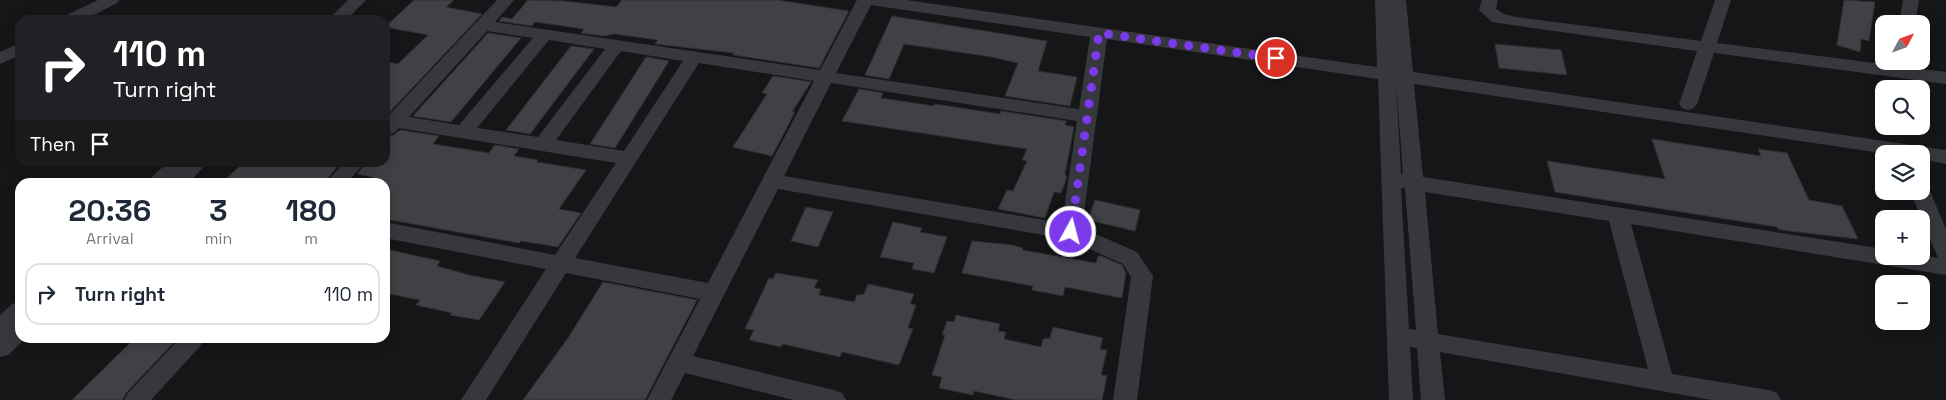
<!DOCTYPE html>
<meta charset="utf-8">
<style>
:root{--surface:#fff;--page:#f6f6f7;--text:#1f2937;--muted:#747a83;--line:#e0e1e3}
body{margin:0;font-family:"Space Grotesk",sans-serif;background:var(--page);color:var(--text);height:100vh;display:flex;flex-direction:column;font-size:19px;white-space:nowrap}
*{box-sizing:border-box;margin:0}
p{font-size:16px;color:var(--muted)}
.icon{flex:none;width:28px;height:28px;fill:none;stroke:currentColor;stroke-width:2;stroke-linecap:round;stroke-linejoin:round}
.map{position:relative;flex:1;overflow:hidden}
.panel{position:absolute;left:15px;top:178px;width:375px;height:165px;display:flex;flex-direction:column;background:var(--surface);border-radius:15px;box-shadow:0 2px 12px #0003}
.panel>*{flex:none}
.guide{position:absolute;left:15px;top:15px;width:375px;height:152px;border-radius:15px;box-shadow:0 2px 12px #0003;background:#202124;color:#fff;overflow:hidden}
.needle{width:32px;rotate:49deg}
.fabs{position:absolute;left:1875px;top:15px;display:grid;gap:10px}
.fabs a{display:grid;place-items:center;width:55px;height:55px;border-radius:10px;background:var(--surface);box-shadow:0 2px 12px #0003;font-size:25px}
.pin{position:absolute;display:grid;place-items:center;width:42px;height:42px;color:#fff;margin:-21px;border:2px solid #fff;border-radius:50%;box-shadow:0 1px 5px #0007}
.me{position:absolute;width:55px;margin:-28px;rotate:7deg;stroke-linejoin:round;filter:drop-shadow(0 0 4px #0008)}
.turn{display:flex;align-items:center;gap:18px;height:105px;padding:0 15px;font-size:22px}
.turn .icon{width:65px;height:65px;stroke-width:2.5}
.turn b{display:block;font-size:35px;line-height:42px}
.then{display:flex;align-items:center;height:48px;padding:0 15px;background:#0003;gap:10px;font-size:19px}
.eta{display:flex;justify-content:space-evenly;align-items:center;height:85px;text-align:center}
.eta b{font-size:30px;font-weight:700;line-height:35px}
ul{padding:0;list-style:none}
li{display:flex;align-items:center;gap:15px;height:62px;margin:0 10px 8px;padding:0 5px;border:2px solid var(--line);border-radius:15px}
li div{flex:1}
li b{display:block;font-size:19px}
li em{font-style:normal}
.map>svg:first-child{display:block}
.building{fill:#404145;stroke:#303034}
.lines{fill:none;stroke-linecap:round;stroke-linejoin:round}
.street{fill:#37383d;fill-rule:evenodd}
.route{stroke:#7c3aed;stroke-width:9;stroke-dasharray:0 16.2}
</style>
<div class="map">
<svg width="1946" height="400" viewBox="0 0 1946 400">
<rect width="100%" height="100%" fill="#161618"/>
<g class="building">
<path d="M414,0h40l-8,7 36,7 -97,103v-56l13,3 30,-29 -43,-8z"/>
<path d="M528,0l36,1 52,6 6,-7h155l72,11 -30,57 -86,-13 1,-2 -79,-9 3,-4 -43,-6 -12,2 -22,-3 3,-4 -49,-7 -3,4 -33,-5 3,-4 10,2z"/>
<path d="M1844,0l31,2 -6,39 -8,-2 -1,13 -23,-7z"/>
<path d="M892,16l155,25 -9,30 39,6 -7,29 -65,-10 13,-33 -26,-6 -88,-13 -15,35 -24,-4z"/>
<path d="M488,33l33,5 -70,84 -38,-6z"/>
<path d="M1495,44l66,6 6,25 -68,-7z"/>
<path d="M571,46l23,3 -64,85 -24,-4z"/>
<path d="M646,57l23,4 -34,55 -20,32 -25,-4z"/>
<path d="M773,76l38,6 -19,30h3l-23,44 -39,-9 34,-53 -5,-1z"/>
<path d="M859,89l24,4 -2,5 53,8 1,-2 65,10 1,-3 65,10 -1,4 9,2 -9,47 2,3 -6,16 -7,-1 -9,26 -47,-9 9,-19 6,1 14,-30 -5,-1 5,-11 -185,-28z"/>
<path d="M400,130l39,6 -6,8 56,9 6,-8 24,4 -5,7 24,4 -1,2 49,8 -27,39 22,4 -23,34 -37,-6 -2,2 -134,-24v-37h-17l5,-5 -16,-3 10,-12h18v-25l9,-2z"/>
<path d="M1652,139l109,17 -3,-7 29,4 22,47 33,6 16,33 -69,-8 -11,-2 -1,-2 -222,-35 -8,-31 118,18z"/>
<path d="M244,162h97l-16,20h-81l-17,-4z"/>
<path d="M1095,200l45,10 -5,21 -47,-11z"/>
<path d="M806,207l27,5 -15,35 -27,-6z"/>
<path d="M893,222l29,6 -2,4 27,5 -13,36 -22,-4 2,-6 -34,-6z"/>
<path d="M972,241l40,4 11,3 -1,2 74,13 2,-7h3l21,9 4,8 -4,25 -57,-11 -2,9 -31,-6 1,-4 -71,-13z"/>
<path d="M385,249l55,12 -3,5 32,9 36,7 -26,38 -29,-5 2,-2 -36,-8 4,-5 -35,-7z"/>
<path d="M776,273l42,7 -4,8 7,1 -2,6 35,7 3,-7 7,-1 4,-10 46,10 -4,10 6,1 -8,23 5,1 -14,36 -57,-13 -2,5 -57,-13 -2,3 -32,-7 5,-10 -9,-1 24,-51 4,1z"/>
<path d="M603,282l94,18 -52,100h-122l45,-62z"/>
<path d="M956,315l44,9 -2,7 8,1 -2,7 37,8 2,-8 7,-1 3,-11 50,11 -3,11 7,1 -6,25 6,1 -5,24h-86l-42,-9 -1,4 -34,-7 3,-11 -10,-2 13,-40h-3l5,-14 7,1z"/>
<path d="M135,338h43l-51,54 -5,8h-50z"/>
</g>
<g class="lines">
<g class="street">
<path d="M98,0h21l-2,3 -33,17h-21l2,-4z"/>
<path d="M348,0h18l-20,20h-18z"/>
<path d="M497,0h17l-19,22 325,48 37,-70h49l471,67 -2,-67h31l7,72 533,78v14l-25,-5v-5h-33l-474,-70 9,93 461,72v7l37,-1 17,3 -28,-67h11v-7l6,2 3,5 16,38v46l-315,-51 41,150 97,16 8,3 4,7h-69l-272,-48 5,48h-24l-4,-52 -7,-1 3,53h-24l-11,-321 -271,-40 -25,189 55,24 16,24 -16,124h-24l18,-123 -8,-13 -56,-25 -289,-50 -85,167 141,34 8,3 4,7h-52l-109,-27 -14,27h-24l53,-101 -134,-26 -80,127h-25l85,-131 -161,-31v-16l170,33 61,-92 -217,-35 -5,5 -9,2v-15l2,-3zM871,5l219,32 -11,72 -243,-36zM487,31l46,7 -74,87 -50,-8zM549,40l56,9 -67,88 -61,-9zM621,51l62,10 -59,90 -68,-11zM699,63l115,18 -106,202 -133,-25zM1396,81l7,93h-2zM831,83l246,38 -15,102 -278,-47zM1401,188h4l11,142 -7,-1zM1425,192l184,29 39,148 -210,-35z"/>
<path d="M1482,0h16l-2,9 8,5 12,3 185,24 14,-41h16l-14,43 229,29v12l-232,-31 -17,51 -3,4 -6,2 -6,-2 -3,-4 18,-53 -199,-28 -6,-1 -13,-12z"/>
<path d="M1903,0h16l-4,24h-16z"/>
<path d="M20,43v12l-20,9v-12z"/>
<path d="M168,162h40l-18,20h-41l3,-5z"/>
<path d="M344,162h21l-17,20h-21z"/>
<path d="M20,301v37h6l-18,17 -8,2v-42l12,-11z"/>
<path d="M180,338h25l-3,6 -51,56h-27l4,-7z"/>
</g>
</g>
<g class="lines">
<path class="route" d="M1071,232l28,-199 177,25"/>
</g>
</svg>
<div class="fabs">
<a><svg class="needle" viewBox="-14 -14 28 28"><path d="M0-13l5 13h-10z" fill="#e53935"/><path d="M0 13l5-13h-10z" fill="#747a83"/></svg></a>
<a><svg class="icon" aria-label="search" viewBox="0 0 24 24"><circle cx="10" cy="10" r="6"/><path d="M15 15l6 6"/></svg></a>
<a><svg class="icon" aria-label="layers" viewBox="0 0 24 24"><path d="M12 4l9 5-9 5-9-5zM3 14l9 5 9-5"/></svg></a>
<a>+</a>
<a>−</a>
</div>
<div class="pin" style="left:1276px;top:58px;background:#d93025"><svg class="icon" aria-label="arrive" viewBox="0 0 24 24"><path d="M6 21V4h12l-3 4 3 4H6"/></svg></div>
<svg class="me" style="left:1071px;top:232px" viewBox="-20 -20 40 40"><circle r="17" fill="#7c3aed" stroke="#fff" stroke-width="3"/><path d="M0-11L8 9 0 5-8 9z" fill="#fff"/></svg>
<div class="guide">
<div class="turn"><svg class="icon" aria-label="right" viewBox="0 0 24 24"><path d="M7 20v-9h11M14 6l5 5-5 5"/></svg><div><b>110 m</b>Turn right</div></div>
<div class="then">Then<svg class="icon" aria-label="arrive" viewBox="0 0 24 24"><path d="M6 21V4h12l-3 4 3 4H6"/></svg></div>
</div>
<section class="panel">
<div class="eta">
<div><b>20:36</b><p>Arrival</p></div>
<div><b>3</b><p>min</p></div>
<div><b>180</b><p>m</p></div>
</div>
<ul>
<li><svg class="icon" aria-label="right" viewBox="0 0 24 24"><path d="M7 20v-9h11M14 6l5 5-5 5"/></svg><div><b>Turn right</b></div><em>110 m</em></li>
</ul>
</section>
</div>
